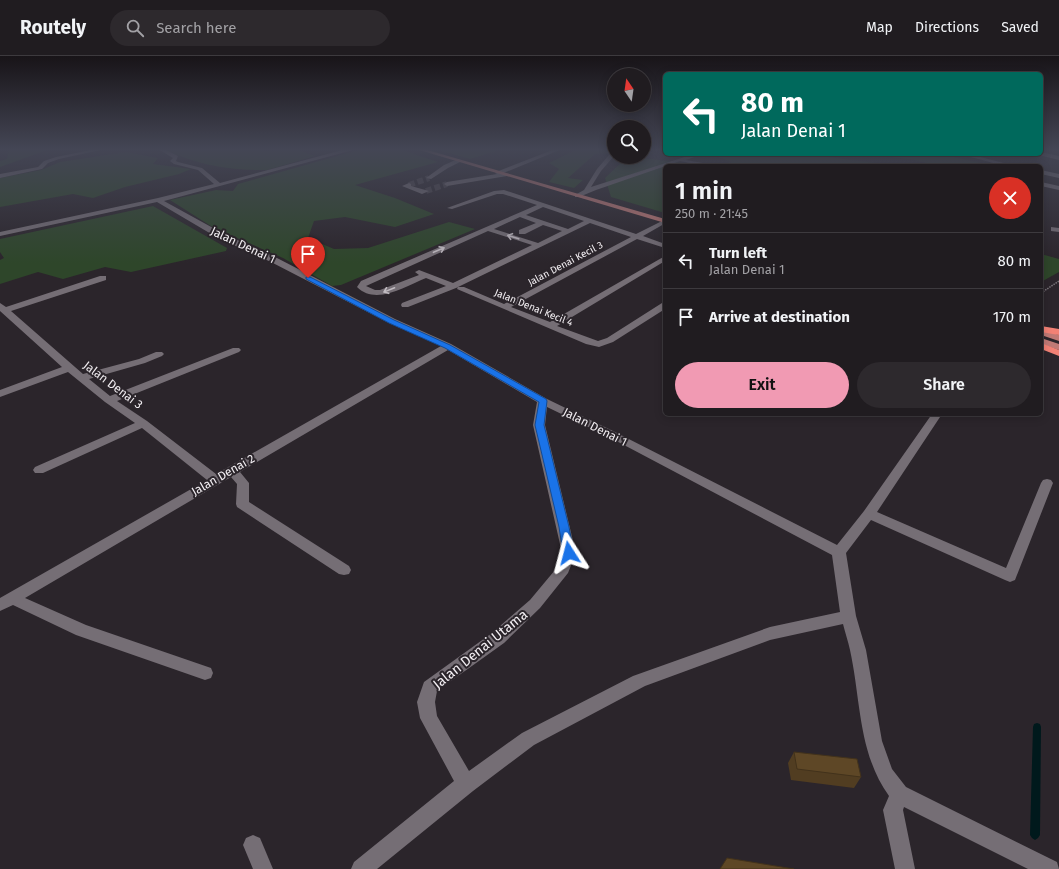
<!DOCTYPE html>
<meta charset="utf-8">
<style>
:root{--surface:#201c20;--page:#2d292d;--text:#f1f3f6;--muted:#a2a1a5;--line:#3d3a3e;--accent:#f19ab3}
body{margin:0;font-family:"Fira Sans",sans-serif;background:var(--page);color:var(--text);height:100vh;display:flex;flex-direction:column;font-size:15px;white-space:nowrap}
*{box-sizing:border-box;margin:0}
p{font-size:13px;color:var(--muted)}
.icon{flex:none;width:22px;height:22px;fill:none;stroke:currentColor;stroke-width:2;stroke-linecap:round;stroke-linejoin:round}
.map{position:relative;flex:1;overflow:hidden}
.drawer{position:absolute;left:663px;top:108px;width:380px;height:252px;display:flex;flex-direction:column;background:var(--surface);border-radius:6px;box-shadow:0 2px 10px #0003,0 0 0 1px var(--line)}
.drawer>*{flex:none}
.hud{position:absolute;left:663px;top:16px;width:380px;height:84px;border-radius:6px;box-shadow:0 2px 10px #0003,0 0 0 1px var(--line);background:#00695c;color:#fff;overflow:hidden}
.needle{width:26px;rotate:347deg}
.buttons{position:absolute;left:607px;top:12px;display:grid;gap:8px}
.buttons a{display:grid;place-items:center;width:44px;height:44px;border-radius:50%;background:var(--surface);box-shadow:0 2px 10px #0003,0 0 0 1px var(--line);font-size:20px}
.pin{position:absolute;display:grid;place-items:center;width:34px;height:34px;color:#fff;margin:-41px -17px;border-radius:50% 50% 50% 0;rotate:-45deg;box-shadow:0 0 4px #0007}
.pin .icon{rotate:45deg}
.me{position:absolute;width:44px;margin:-22px;rotate:351deg;stroke-linejoin:round;filter:drop-shadow(0 0 3px #0008)}
.turn{display:flex;align-items:center;gap:14px;height:84px;padding:0 12px;font-size:18px}
.turn .icon{width:52px;height:52px;stroke-width:2.5}
.turn b{display:block;font-size:28px;line-height:34px}
.round{display:grid;place-items:center;flex:none;width:42px;height:42px;border-radius:21px;background:var(--page)}
.summary{display:flex;align-items:center;justify-content:space-between;height:68px;padding:0 12px}
h1{font-size:24px;font-weight:600;line-height:30px}
.button{display:flex;gap:8px;margin-top:auto;padding:8px 12px}
.button a{flex:1;height:46px;border-radius:24px;background:var(--accent);color:#111;font-size:16px;font-weight:600;line-height:46px;text-align:center}
.button a+a{background:var(--page);color:var(--text)}
ul{padding:0;list-style:none}
li{display:flex;align-items:center;gap:12px;height:56px;padding:0 12px;border-top:1px solid var(--line)}
li div{flex:1}
li b{display:block;font-size:15px}
li em{font-style:normal}
header{display:flex;align-items:center;gap:24px;box-sizing:border-box;height:56px;padding:0 20px;background:var(--surface);border-bottom:1px solid var(--line)}
header strong{font-size:19px}
nav{display:flex;gap:22px;margin-inline-start:auto;font-size:14px}
.search{width:280px;height:36px;background:var(--page);display:flex;align-items:center;gap:10px;box-sizing:border-box;padding:0 14px;border-radius:22px;color:var(--muted);font-size:15px}
.map>svg:first-child{display:block}
.green{fill:#2e462a}
.lines{fill:none;stroke-linecap:round;stroke-linejoin:round}
.stream{fill:#00191c;fill-rule:evenodd}
.minor-tunnel{stroke:#494349;stroke-width:6;stroke-dasharray:6 3;stroke-linecap:butt}
.path{stroke:#7a757a;stroke-width:1.5;stroke-dasharray:1.5 1;stroke-linecap:butt}
.minor{fill:#756e75;fill-rule:evenodd}
.major{fill:#c07975;fill-rule:evenodd}
.highway{fill:#f28175;fill-rule:evenodd}
.wall{fill:#513d21}
.building{fill:#5e4726;stroke:#42321b}
.oneway{stroke:#c1bbc1}
.route{fill:#1a73e8;stroke:#114b97}
.labels{text-anchor:middle;stroke-width:4;stroke-linejoin:round;paint-order:stroke}
.far-street-label{font-size:10px;fill:#f3eff3;stroke:#2b252b}
.street-label{font-size:12px;fill:#f3eff3;stroke:#2b252b}
.near-street-label{font-size:14px;fill:#f3eff3;stroke:#2b252b}
</style>
<header>
<strong>Routely</strong>
<div class="search"><svg class="icon" aria-label="search" viewBox="0 0 24 24"><circle cx="10" cy="10" r="6"/><path d="M15 15l6 6"/></svg>Search here</div>
<nav><a>Map</a><a>Directions</a><a>Saved</a></nav>
</header>
<div class="map">
<svg width="1059" height="813" viewBox="0 0 1059 813">
<rect width="100%" height="100%" fill="#2b252b"/>
<g class="green">
<path d="M9,93h41l-50,18v-6l7,-2z"/>
<path d="M164,93h95c9,4 21,-1 31,0 8,0 17,4 25,7l-48,14c-34,1 -72,-5 -103,-21z"/>
<path d="M362,93h37l39,13 -83,23 40,13 39,16 -39,13 -50,-10 -31,4 -6,17 26,11 34,-1 81,-26 26,7 -134,56 -9,1 -49,-28 -69,-30 -44,-28 46,-10 17,1 5,-7z"/>
<path d="M435,93h67l-32,10z"/>
<path d="M577,93h37l-6,4 -13,1 -27,24 15,2 -9,8 -25,-6 10,-13 -10,-6z"/>
<path d="M126,96l32,6 -5,6 38,5 -12,5 -54,13 -32,11 -20,-4 -73,13v-29l41,-8 19,-8z"/>
<path d="M710,98h94l96,12h-191l23,-4z"/>
<path d="M867,98h72l56,12h-67l3,-2 -16,-4z"/>
<path d="M625,103h27l52,7h-39v47l-54,-16 -6,-19z"/>
<path d="M153,150l74,42 -1,3 -95,21 -26,-5 -42,12 -25,-7 -38,12v-24l4,-2 -4,-6v-13z"/>
<path d="M1041,198l18,5v13l-18,10z"/>
</g>
<g class="lines">
<path class="stream" d="M1037,667l3,1 1,3 -1,108 -2,3 -3,2 -3,-2 -2,-3 3,-108 1,-3z"/>
<g class="minor-tunnel">
<path d="M409,129l20,-7"/>
<path d="M426,135l21,-7"/>
</g>
<path class="path" d="M1041,237l18,-12"/>
<g class="minor">
<path d="M96,93h9l-46,10 -11,4 -6,6 -42,9v-4l38,-7 6,-6 12,-4z"/>
<path d="M158,93h6l14,7 -2,5 2,1 24,6 18,15 126,-34h7v1l-189,51 60,33 53,24 118,61 56,25 96,55 68,33 222,113 27,-34 68,-97h10l-65,98 129,56 35,-85 2,-3 4,-1 4,1 2,3 -38,97 -5,2 -5,-2 -134,-60 -25,33 10,63 10,34 16,91 10,28 14,18 151,75 2,7h-31l-124,-62 -1,3 12,59h-20l-12,-59 6,-14c-31,-43 -28,-96 -39,-146 -2,-9 -5,-18 -7,-26l-73,16 -125,46 -111,59 -61,46 -96,78h-26l3,-7 100,-81 -34,-63 -3,-16 7,-20 68,-49 38,-33 25,-30 7,-17 -29,-128 4,-23 -89,-52 -208,122 9,11v19l100,64 2,4 -2,4 -5,1 -5,-1 -102,-67 -1,-3 1,-20 -6,-7 -206,121 61,27 125,43 2,5 -2,5 -6,2 -129,-45 -63,-30 -13,6v-13l207,-118 -65,-52 -99,45h-8l-2,-3 2,-3 100,-44 -30,-21 -37,-30 -68,25v-7l62,-23 -62,-56v-8l6,4 94,-31h6v4l-95,31 72,63 56,-15 17,-7h6l2,2 -2,2 -17,7 -56,16 21,17 123,-48h6l2,2 -2,2 -122,49 30,20 69,53 225,-128 -52,-23 -118,-61 -53,-24 -61,-36 -157,34v-4l158,-34 56,-14 -16,-14 -24,-6 -4,-3 3,-3zM547,351l60,29 225,119 8,57 -70,15 -137,49 -111,57 -53,38 -32,-55 -2,-14 2,-11 67,-48 36,-35 28,-35 8,-20 -31,-128z"/>
<path d="M555,93h7l-61,25h6v2l-60,10 -3,-2 3,-2 50,-8 -2,-1 1,-1z"/>
<path d="M614,95v5l-13,15 -10,16 103,-33h9l-17,6 22,4 -3,2 -25,-5 -84,29 -17,7h-4v-2l9,-5 13,-21 12,-14z"/>
<path d="M1041,96l18,4v4l-20,-5 -1,-1h3z"/>
<path d="M959,98h10l46,12h-10z"/>
<path d="M458,103l2,1v2l-12,6 -17,11 -5,-1 18,-13z"/>
<path d="M1041,114l18,4v4l-18,-4z"/>
<path d="M1041,126l18,4v4l-18,-4z"/>
<path d="M409,127l2,1v2l18,5 -7,3 -20,-8z"/>
<path d="M504,134l132,44 24,-12h5l-1,2 -21,12 22,8v4l-28,-9 -126,68 39,15 115,-66v5l-108,65 41,15 9,-3 55,-35 3,-1v7l-52,33 -14,5 -13,-3 -129,-55 1,-2h6l40,17 127,-67 -41,-14 -134,65 -48,19h-6l-1,-2 1,-2 44,-17 -20,-8c-20,8 -50,28 -69,9l4,-6 176,-76 -34,-11h-6l-45,15 -5,-1 47,-17zM543,151l41,14 -16,8 -42,-14zM520,161l16,6 -17,7v4h6l18,-9 19,6 -24,12 -44,-14zM488,175l44,14 -79,38 -34,-13 -4,2 4,3 -39,15h-5l-9,-4z"/>
<path d="M1051,171l8,1v4l-8,-1z"/>
<path d="M253,779l7,3 13,31h-20l-10,-24 3,-7z"/>
</g>
<g class="major">
<path d="M416,93h8l241,70v4z"/>
<path d="M1041,273l18,6v6l-18,-6z"/>
<path d="M1041,282l18,6v6l-18,-6z"/>
</g>
<g class="highway">
<path d="M1041,270l18,3v6l-18,-3z"/>
<path d="M1041,287l18,7v6l-18,-7z"/>
</g>
</g>
<path class="wall" d="M794,696l67,25 -7,11 -63,-8 -3,-17z"/>
<g class="building">
<path d="M794,696l63,7 4,18 -64,-8z"/>
<path d="M727,802l67,11h-74z"/>
</g>
<defs><path id="oneway-shaft" d="M-6 0H5M1.5-3L5.5 0L1.5 3" fill="none" stroke-width="1.6" stroke-linecap="round" stroke-linejoin="round"/></defs>
<g class="oneway">
<use href="#oneway-shaft" transform="translate(513 181) rotate(-162)"/>
<use href="#oneway-shaft" transform="translate(439 194) rotate(-23)"/>
<use href="#oneway-shaft" transform="translate(389 234) rotate(158)"/>
</g>
<linearGradient id="sky" x2="0" y2="1"><stop stop-color="#181418"/><stop offset="0.45" stop-color="#444655"/><stop offset="1" stop-color="#444655" stop-opacity="0"/></linearGradient>
<rect width="1059" height="207" fill="url(#sky)"/>
<path class="route" d="M306,221h4l84,43 56,25 96,54 1,2 -3,24 25,102 5,26 -2,3h-7l-2,-3 -4,-26 -24,-102 4,-23 -94,-54 -56,-25 -83,-44z"/>
<g class="labels">
<g class="far-street-label">
<text transform="translate(565 207) rotate(-28)" y="4">Jalan Denai Kecil 3</text>
<text transform="translate(534 251) rotate(22)" y="4">Jalan Denai Kecil 4</text>
</g>
<g class="street-label">
<text transform="translate(243 189) rotate(25)" y="4">Jalan Denai 1</text>
<text transform="translate(113 329) rotate(37)" y="4">Jalan Denai 3</text>
<text transform="translate(595 371) rotate(27)" y="4">Jalan Denai 1</text>
<text transform="translate(223 419) rotate(-30)" y="4">Jalan Denai 2</text>
</g>
<g class="near-street-label">
<text transform="translate(480 593) rotate(-39)" y="5">Jalan Denai Utama</text>
</g>
</g>
</svg>
<div class="buttons">
<a><svg class="needle" viewBox="-14 -14 28 28"><path d="M0-13l5 13h-10z" fill="#e53935"/><path d="M0 13l5-13h-10z" fill="#a2a1a5"/></svg></a>
<a><svg class="icon" aria-label="search" viewBox="0 0 24 24"><circle cx="10" cy="10" r="6"/><path d="M15 15l6 6"/></svg></a>
</div>
<div class="pin" style="left:308px;top:222px;background:#d93025"><svg class="icon" aria-label="arrive" viewBox="0 0 24 24"><path d="M6 21V4h12l-3 4 3 4H6"/></svg></div>
<svg class="me" style="left:569px;top:497px" viewBox="-20 -20 40 40"><path d="M0-17L14 15 0 8-14 15z" fill="#1a73e8" stroke="#fff" stroke-width="4"/></svg>
<div class="hud">
<div class="turn"><svg class="icon" aria-label="left" viewBox="0 0 24 24"><path d="M17 20v-9H6M10 6l-5 5 5 5"/></svg><div><b>80 m</b>Jalan Denai 1</div></div>
</div>
<section class="drawer">
<div class="summary"><div><h1>1 min</h1><p>250 m · 21:45</p></div><a class="round" style="background:#d93025;color:#fff"><svg class="icon" aria-label="close" viewBox="0 0 24 24"><path d="M6 6l12 12M18 6L6 18"/></svg></a></div>
<ul>
<li><svg class="icon" aria-label="left" viewBox="0 0 24 24"><path d="M17 20v-9H6M10 6l-5 5 5 5"/></svg><div><b>Turn left</b><p>Jalan Denai 1</p></div><em>80 m</em></li>
<li><svg class="icon" aria-label="arrive" viewBox="0 0 24 24"><path d="M6 21V4h12l-3 4 3 4H6"/></svg><div><b>Arrive at destination</b></div><em>170 m</em></li>
</ul>
<div class="button"><a>Exit</a><a>Share</a></div>
</section>
</div>
